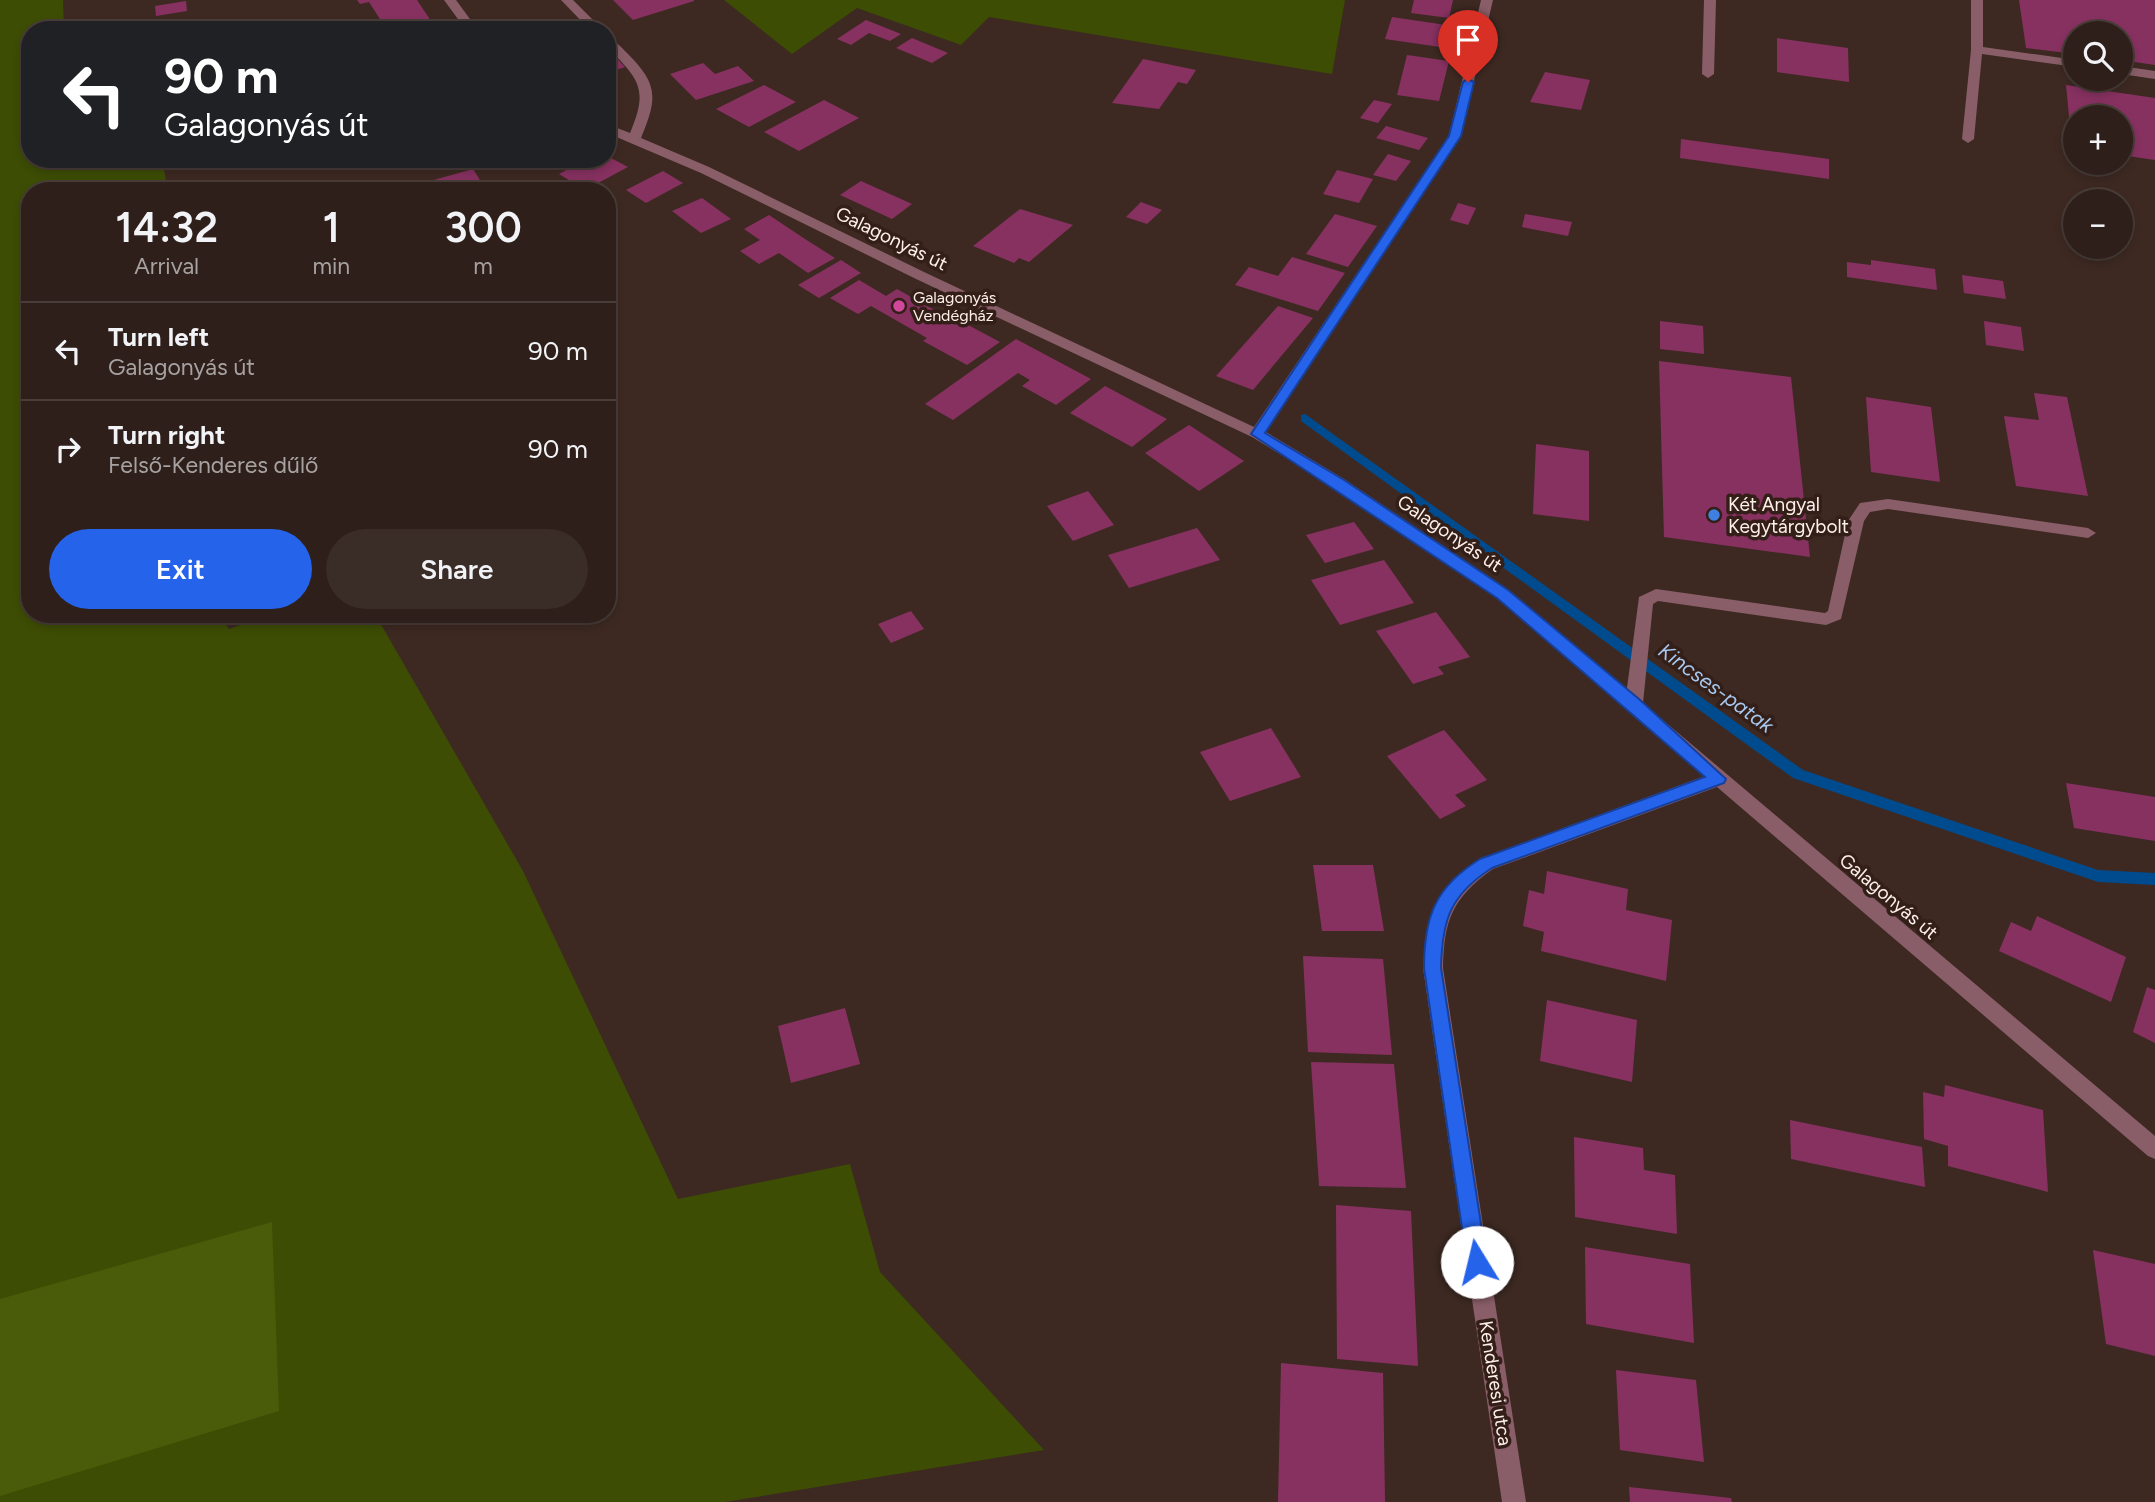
<!DOCTYPE html>
<meta charset="utf-8">
<style>
:root{--surface:#2e1f1a;--page:#3a2c27;--text:#f1f3f6;--muted:#a7a2a2;--line:#493d39;--accent:#2563eb}
body{margin:0;font-family:Figtree,sans-serif;background:var(--page);color:var(--text);height:100vh;display:flex;flex-direction:column;font-size:26px;white-space:nowrap}
*{box-sizing:border-box;margin:0}
p{font-size:23px;color:var(--muted)}
.icon{flex:none;width:38px;height:38px;fill:none;stroke:currentColor;stroke-width:2;stroke-linecap:round;stroke-linejoin:round}
.map{position:relative;flex:1;overflow:hidden}
.drawer{position:absolute;left:21px;top:182px;width:595px;height:441px;display:flex;flex-direction:column;background:var(--surface);border-radius:28px;box-shadow:0 4px 10px #0003,0 0 0 2px var(--line)}
.drawer>*{flex:none}
.guide{position:absolute;left:21px;top:21px;width:595px;height:147px;border-radius:28px;box-shadow:0 4px 10px #0003,0 0 0 2px var(--line);background:#202124;color:#fff;overflow:hidden}
.fabs{position:absolute;left:2063px;top:21px;display:grid;gap:14px}
.fabs a{display:grid;place-items:center;width:70px;height:70px;border-radius:50%;background:var(--surface);box-shadow:0 4px 10px #0003,0 0 0 2px var(--line);font-size:35px}
.pin{position:absolute;display:grid;place-items:center;width:60px;height:60px;color:#fff;margin:-72px -30px;border-radius:50% 50% 50% 0;rotate:-45deg;box-shadow:0 0 7px #0007}
.pin .icon{rotate:45deg}
.me{position:absolute;width:77px;margin:-38px;rotate:351deg;stroke-linejoin:round;filter:drop-shadow(0 0 5px #0008)}
.turn{display:flex;align-items:center;gap:24px;height:147px;padding:0 28px;font-size:32px}
.turn .icon{width:91px;height:91px;stroke-width:2.5}
.turn b{display:block;font-size:49px;line-height:60px}
.eta{display:flex;justify-content:space-evenly;align-items:center;height:119px;text-align:center}
.eta b{font-size:42px;font-weight:600;line-height:49px}
.cta{display:flex;gap:14px;margin-top:auto;padding:14px 28px}
.cta a{flex:1;height:80px;border-radius:42px;background:var(--accent);color:#fff;font-size:28px;font-weight:600;line-height:80px;text-align:center}
.cta a+a{background:var(--page);color:var(--text)}
ul{padding:0;list-style:none}
li{display:flex;align-items:center;gap:21px;height:98px;padding:0 28px;border-top:2px solid var(--line)}
li div{flex:1}
li b{display:block;font-size:26px}
li em{font-style:normal}
.map>svg:first-child{display:block}
.green{fill:#3d4d04}
.forest{fill:#4a5c0a}
.lines{fill:none;stroke-linecap:round;stroke-linejoin:round}
.stream{fill:#004b8e;fill-rule:evenodd}
.building{fill:#873161}
.service{fill:#895e69;fill-rule:evenodd}
.minor{fill:#895e69;fill-rule:evenodd}
.route{fill:#2563eb;stroke:#184099;stroke-width:2}
.hotel-dot{fill:#d1479c;stroke:#331f18;stroke-width:2.5}
.shop-dot{fill:#3f7fe0;stroke:#331f18;stroke-width:2.5}
.labels{text-anchor:middle;stroke-width:7;stroke-linejoin:round;paint-order:stroke}
.far-poi-label{font-size:16px;fill:#fdefea;stroke:#331f18;text-anchor:start}
.street-label{font-size:19px;fill:#fdefea;stroke:#331f18}
.poi-label{font-size:19px;fill:#fdefea;stroke:#331f18;text-anchor:start}
.water-label{font-size:21px;font-style:italic;fill:#a7c7ed;stroke:#331f18}
</style>
<div class="map">
<svg width="2155" height="1502" viewBox="0 0 2155 1502">
<rect width="100%" height="100%" fill="#3d2922"/>
<g class="green">
<path d="M0,0h63l1,30h-34v129h132l6,32h-138v423h189l10,15 43,-15h103l148,257 155,328 172,-35 30,108 164,178 -319,52h-725z"/>
<path d="M724,0h621l-13,74 -343,-57 -28,28 -104,-37 -65,46z"/>
</g>
<path class="forest" d="M272,1222l7,189 -279,85v-197z"/>
<g class="lines">
<path class="stream" d="M1305,414l498,356 295,100 57,3v12l-57,-3 -305,-104 -492,-357v-6z"/>
</g>
<g class="building">
<path d="M357,0h60l20,30h-50l-18,-28 -9,2z"/>
<path d="M613,0h81v1l-61,19z"/>
<path d="M1414,0h39l-4,18 -38,-5z"/>
<path d="M2019,0h136v65l-34,-5v-27h-45v21l-50,-6z"/>
<path d="M186,1l1,10 -31,5 -1,-10z"/>
<path d="M1392,17l61,9 -6,22 -62,-9z"/>
<path d="M866,20l35,14 -11,7 -21,-8 -18,12 -14,-6z"/>
<path d="M912,38l36,15 -16,10 -36,-15z"/>
<path d="M1777,38l71,10 1,34 -72,-10z"/>
<path d="M607,48l18,19 -18,6z"/>
<path d="M1407,55l42,6 -10,40 -42,-6z"/>
<path d="M1143,59l53,11 -9,14 -9,-2 -19,27 -47,-6z"/>
<path d="M703,63l12,11 23,-8 16,15 -58,19 -26,-26z"/>
<path d="M1545,72l45,8 -9,30 -51,-8z"/>
<path d="M764,85l32,17 -47,25 -33,-18z"/>
<path d="M2066,85l89,13v62l-34,-5v-38h-45v31l-4,-1z"/>
<path d="M824,100l35,18 -60,33 -35,-19z"/>
<path d="M1374,100l18,4 -14,19 -18,-5z"/>
<path d="M1386,126l42,12 -9,12 -43,-12z"/>
<path d="M1681,139l148,20v20l-149,-21z"/>
<path d="M1388,154l23,7 -15,20 -23,-6z"/>
<path d="M607,156l21,11 -43,23 -26,-16 28,-15h20z"/>
<path d="M473,169l12,19 -87,3v-1z"/>
<path d="M1337,170l36,9 -14,24 -36,-9z"/>
<path d="M663,171l20,12 -37,20 -20,-13z"/>
<path d="M861,181l51,23 -20,15 -52,-24z"/>
<path d="M702,198l29,21 -30,14 -29,-22z"/>
<path d="M1141,202l21,8 -15,14 -21,-7z"/>
<path d="M1458,203l18,5 -8,17 -18,-5z"/>
<path d="M1020,209l53,16 -44,37 -10,-4 -5,5 -41,-17z"/>
<path d="M1335,214l42,12 -29,41 -42,-13z"/>
<path d="M1525,214l47,8 -4,14 -46,-9z"/>
<path d="M769,215l36,24 30,19 -27,15 -29,-20 -20,11 -19,-13 20,-11 -16,-11z"/>
<path d="M1292,257l53,16 -27,38 -83,-26 14,-18 29,9z"/>
<path d="M841,260l20,13 -42,25 -21,-13z"/>
<path d="M1871,260l64,9 2,21 -90,-13v-15l24,3z"/>
<path d="M1962,275l41,6 3,18 -42,-6z"/>
<path d="M859,280l27,16 11,-7 55,31 3,-2 45,24 -33,23 -44,-24 4,-3 -56,-32 -13,8 -28,-16z"/>
<path d="M1278,306l35,12 -60,72 -37,-14z"/>
<path d="M1660,321l43,5 1,28 -44,-5z"/>
<path d="M1984,321l37,6 3,24 -38,-6z"/>
<path d="M1016,339l75,40 -35,26 -34,-19 8,-6 -12,-7 -65,47 -28,-16z"/>
<path d="M1659,361l132,16 19,180 -146,-20z"/>
<path d="M1105,386l62,33 -35,28 -62,-34z"/>
<path d="M2034,393l33,4 21,99 -72,-10 -12,-70 35,4z"/>
<path d="M1866,397l65,10 9,75 -69,-10z"/>
<path d="M1189,425l55,36 -45,30 -54,-38z"/>
<path d="M1536,444l53,7v70l-56,-7z"/>
<path d="M1088,491l26,34 -41,16 -26,-35z"/>
<path d="M1354,522l20,27 -49,14 -19,-28z"/>
<path d="M1197,528l23,32 -91,28 -21,-33z"/>
<path d="M1384,560l30,43 -74,22 -29,-45z"/>
<path d="M911,611l13,18 -33,14 -13,-19z"/>
<path d="M1436,612l34,45 -32,10 6,7 -31,10 -37,-53z"/>
<path d="M1271,728l30,49 -71,24 -30,-49z"/>
<path d="M1444,730l43,50 -32,15 11,11 -26,13 -53,-63z"/>
<path d="M2066,783l89,14v44l-81,-13z"/>
<path d="M1313,865h60l11,66h-62z"/>
<path d="M1547,871l81,18 -2,21 46,10 -6,61 -125,-30 3,-19 -21,-6 6,-36 15,4z"/>
<path d="M2037,916l89,41 -15,45 -112,-51 12,-29 20,9z"/>
<path d="M1303,956l80,3 9,96 -84,-3z"/>
<path d="M2147,987l8,3v53l-22,-11z"/>
<path d="M1547,1000l90,20 -5,62 -92,-21z"/>
<path d="M845,1008l15,56 -69,19 -13,-57z"/>
<path d="M1311,1062l83,2 12,124 -87,-2z"/>
<path d="M1945,1085l98,25 5,82 -100,-26v-20l-24,-7 -1,-47 21,5z"/>
<path d="M1790,1120l132,27 3,40 -134,-28z"/>
<path d="M1574,1137l69,11 1,22 31,5 2,59 -102,-17z"/>
<path d="M1336,1205l75,6 7,155 -81,-7z"/>
<path d="M1585,1247l105,17 4,79 -108,-19z"/>
<path d="M2093,1250l62,14v92l-49,-12z"/>
<path d="M1281,1363l102,10 2,129h-107z"/>
<path d="M1616,1370l80,10 8,82 -84,-12z"/>
<path d="M1629,1487l102,11 1,4h-102z"/>
</g>
<g class="lines">
<g class="service">
<path d="M1704,0h12l-2,74 -6,4 -6,-4z"/>
<path d="M1971,0h12v47l93,13v7l-94,-13 -8,85 -6,4 -6,-4 9,-89z"/>
<path d="M2121,66l34,5v8l-34,-5z"/>
<path d="M1888,499l200,29 8,5 -8,5 -200,-29 -18,3 -6,9 -23,98 -15,6 -168,-24 -5,3 -10,99 -3,5h-12l-3,-5 14,-106 17,-8 169,24 3,-2 20,-90 12,-18z"/>
</g>
<g class="minor">
<path d="M444,0h12l22,30h-12z"/>
<path d="M561,0h12l30,30h-13z"/>
<path d="M1481,0h12l-32,136 -195,296 78,47 165,111 646,546v23l-7,-3 -431,-369 -224,82c-41,29 -49,51 -50,99l83,534h-24l-79,-534 3,-33 11,-33 16,-23 26,-20 226,-83 -208,-178 -163,-111 -82,-50 -338,-159 -213,-105 -94,-40v-9l23,9c19,-44 9,-54 -23,-86v-10c8,3 15,11 21,17 31,31 29,45 13,84l68,29 215,105 330,155 195,-291z"/>
</g>
</g>
<path class="route" d="M1468,79l6,3 -13,54 -196,297 79,47 164,110 131,109 87,80 -2,4 -232,85c-42,27 -50,52 -51,100l46,294 -3,6 -7,3 -7,-3 -3,-6 -43,-294c0,-51 11,-81 56,-109l225,-82 -208,-179 -246,-164 198,-298 14,-54z"/>
<circle class="hotel-dot" cx="899" cy="306" r="7"/>
<circle class="shop-dot" cx="1714" cy="515" r="7"/>
<g class="labels">
<g class="far-poi-label">
<text x="913" y="303">Galagonyás<tspan x="913" dy="18">Vendégház</tspan></text>
</g>
<g class="street-label">
<text transform="translate(892 238) rotate(26)" y="7">Galagonyás út</text>
<text transform="translate(1450 533) rotate(34)" y="7">Galagonyás út</text>
<text transform="translate(1889 896) rotate(40)" y="7">Galagonyás út</text>
<text transform="translate(1496 1383) rotate(81)" y="7">Kenderesi utca</text>
</g>
<g class="poi-label">
<text x="1728" y="511">Két Angyal<tspan x="1728" dy="22">Kegytárgybolt</tspan></text>
</g>
<g class="water-label">
<text transform="translate(1716 688) rotate(36)" y="7">Kincses-patak</text>
</g>
</g>
</svg>
<div class="fabs">
<a><svg class="icon" aria-label="search" viewBox="0 0 24 24"><circle cx="10" cy="10" r="6"/><path d="M15 15l6 6"/></svg></a>
<a>+</a>
<a>−</a>
</div>
<div class="pin" style="left:1468px;top:82px;background:#d93025"><svg class="icon" aria-label="arrive" viewBox="0 0 24 24"><path d="M6 21V4h12l-3 4 3 4H6"/></svg></div>
<svg class="me" style="left:1477px;top:1262px" viewBox="-20 -20 40 40"><circle r="19" fill="#fff"/><path d="M0-13L10 11 0 6-10 11z" fill="#2563eb"/></svg>
<div class="guide">
<div class="turn"><svg class="icon" aria-label="left" viewBox="0 0 24 24"><path d="M17 20v-9H6M10 6l-5 5 5 5"/></svg><div><b>90 m</b>Galagonyás út</div></div>
</div>
<section class="drawer">
<div class="eta">
<div><b>14:32</b><p>Arrival</p></div>
<div><b>1</b><p>min</p></div>
<div><b>300</b><p>m</p></div>
</div>
<ul>
<li><svg class="icon" aria-label="left" viewBox="0 0 24 24"><path d="M17 20v-9H6M10 6l-5 5 5 5"/></svg><div><b>Turn left</b><p>Galagonyás út</p></div><em>90 m</em></li>
<li><svg class="icon" aria-label="right" viewBox="0 0 24 24"><path d="M7 20v-9h11M14 6l5 5-5 5"/></svg><div><b>Turn right</b><p>Felső-Kenderes dűlő</p></div><em>90 m</em></li>
</ul>
<div class="cta"><a>Exit</a><a>Share</a></div>
</section>
</div>
